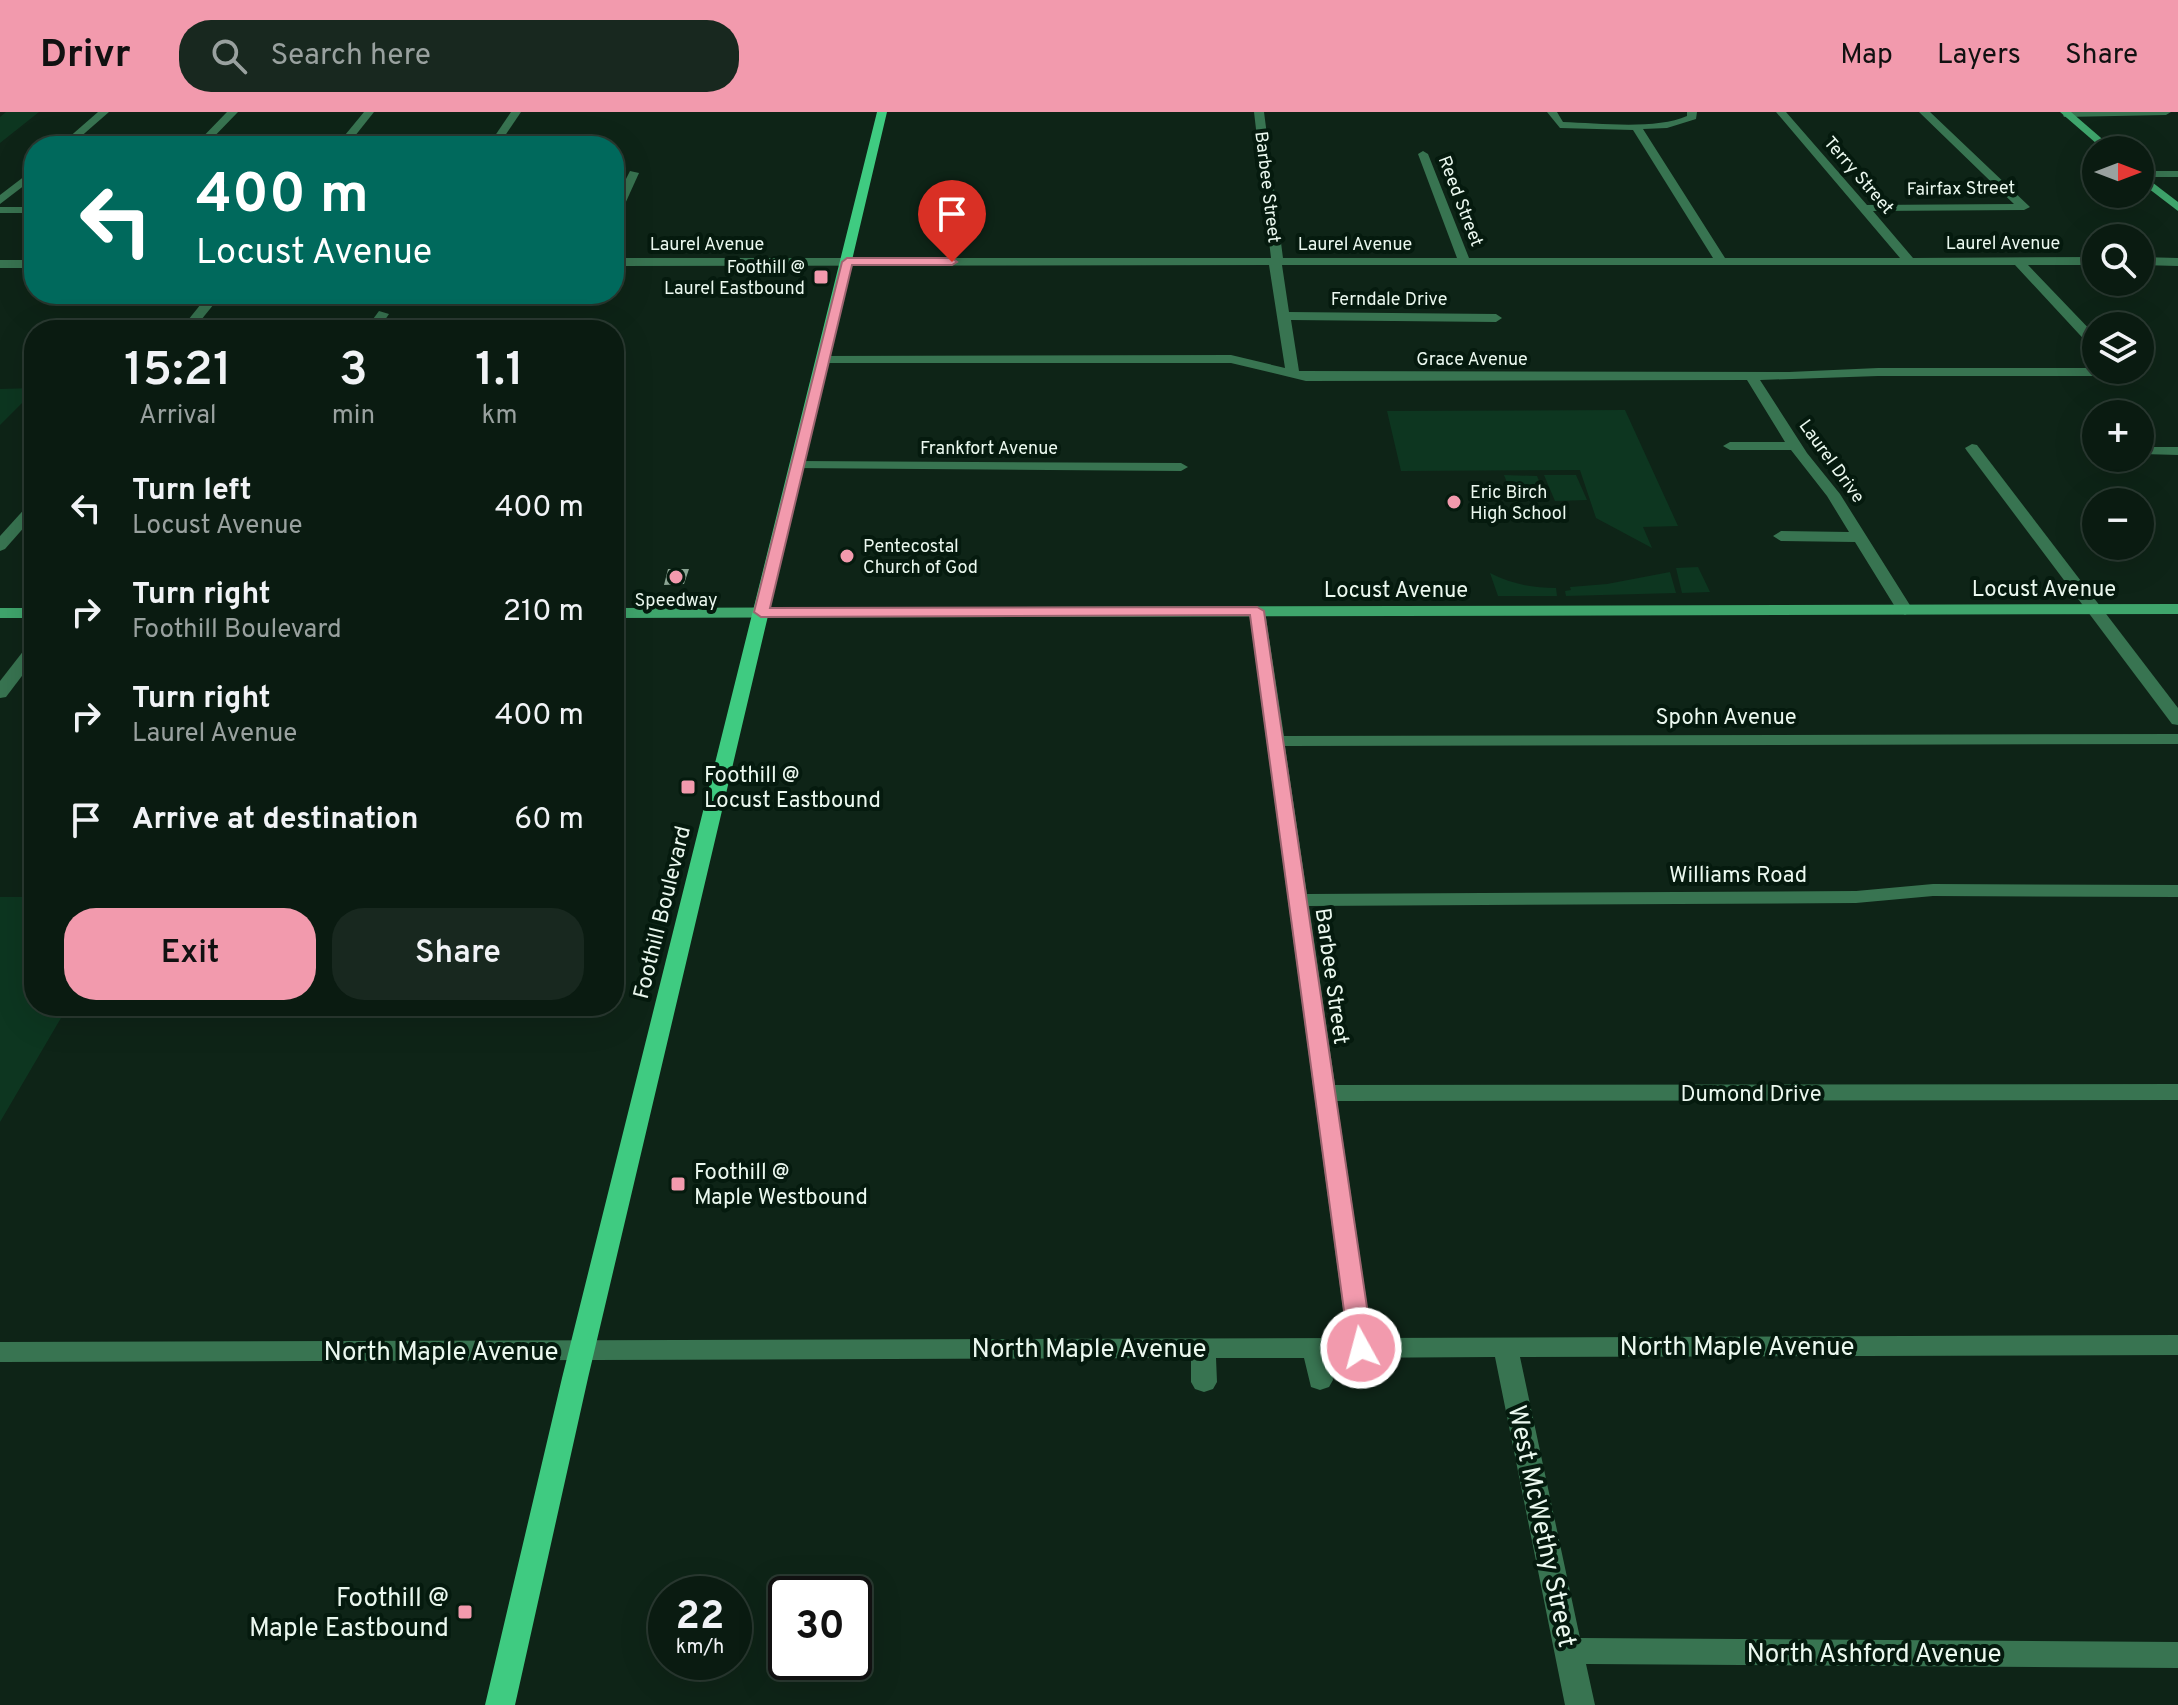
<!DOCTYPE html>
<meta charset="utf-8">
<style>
:root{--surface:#0a1b11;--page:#18281f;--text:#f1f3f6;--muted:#99a19f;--line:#2a3931;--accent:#f29aad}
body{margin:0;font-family:Overpass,sans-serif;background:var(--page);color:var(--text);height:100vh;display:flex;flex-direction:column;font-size:30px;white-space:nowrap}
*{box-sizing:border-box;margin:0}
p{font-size:26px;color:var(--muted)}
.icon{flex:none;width:44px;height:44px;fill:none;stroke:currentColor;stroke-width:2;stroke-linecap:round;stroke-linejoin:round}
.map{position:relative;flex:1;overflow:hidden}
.sheet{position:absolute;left:24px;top:208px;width:600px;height:696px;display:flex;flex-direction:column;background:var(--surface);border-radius:32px;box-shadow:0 8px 32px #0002,0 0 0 2px var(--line)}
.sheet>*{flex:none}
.banner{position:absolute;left:24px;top:24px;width:600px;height:168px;border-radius:32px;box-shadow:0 8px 32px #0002,0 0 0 2px var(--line);background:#00695c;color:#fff;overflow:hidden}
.needle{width:52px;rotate:90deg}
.fabs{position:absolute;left:2082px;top:24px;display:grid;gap:16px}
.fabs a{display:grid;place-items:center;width:72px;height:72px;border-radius:50%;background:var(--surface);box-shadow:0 8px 32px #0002,0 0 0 2px var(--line);font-size:40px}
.speed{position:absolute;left:648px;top:1464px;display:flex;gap:16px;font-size:40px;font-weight:700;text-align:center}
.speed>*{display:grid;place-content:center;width:104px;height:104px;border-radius:50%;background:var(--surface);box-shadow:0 8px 32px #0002,0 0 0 2px var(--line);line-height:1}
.speed small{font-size:20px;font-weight:400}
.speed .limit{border:4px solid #111;border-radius:12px;background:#fff;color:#111}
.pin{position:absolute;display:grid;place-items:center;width:68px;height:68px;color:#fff;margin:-82px -34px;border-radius:50% 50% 50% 0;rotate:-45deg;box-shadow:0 0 8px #0007}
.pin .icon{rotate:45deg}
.me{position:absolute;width:88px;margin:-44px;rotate:353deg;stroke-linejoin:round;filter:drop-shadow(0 0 6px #0008)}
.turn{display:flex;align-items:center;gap:28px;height:168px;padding:0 40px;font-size:36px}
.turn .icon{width:104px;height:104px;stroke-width:2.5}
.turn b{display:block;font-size:56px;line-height:68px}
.eta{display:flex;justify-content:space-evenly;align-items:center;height:136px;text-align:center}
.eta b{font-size:48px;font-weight:600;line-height:56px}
.primary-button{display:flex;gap:16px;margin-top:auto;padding:16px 40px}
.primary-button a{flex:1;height:92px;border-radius:32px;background:var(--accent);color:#111;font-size:32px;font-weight:600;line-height:92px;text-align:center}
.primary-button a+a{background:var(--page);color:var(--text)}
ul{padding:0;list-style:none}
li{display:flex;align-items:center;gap:24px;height:104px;padding:0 40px}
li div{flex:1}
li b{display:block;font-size:30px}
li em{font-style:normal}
header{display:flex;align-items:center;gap:48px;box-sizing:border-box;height:112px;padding:0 40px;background:var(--accent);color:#111}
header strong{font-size:38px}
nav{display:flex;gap:44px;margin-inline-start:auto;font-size:28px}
.search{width:560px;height:72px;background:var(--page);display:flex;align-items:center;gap:20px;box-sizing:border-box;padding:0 28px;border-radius:32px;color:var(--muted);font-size:30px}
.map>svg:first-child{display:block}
.green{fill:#0d3620}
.building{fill:#8ca594}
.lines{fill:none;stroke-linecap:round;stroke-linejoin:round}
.street{fill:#387451;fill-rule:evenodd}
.secondary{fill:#3fa56c;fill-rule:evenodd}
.primary{fill:#3fcb81;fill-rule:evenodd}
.route{fill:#f29aad;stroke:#9d6470;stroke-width:2}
.poi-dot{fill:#f29aad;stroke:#051a0e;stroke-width:3}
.labels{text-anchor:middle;stroke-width:8;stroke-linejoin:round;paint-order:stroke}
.far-street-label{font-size:18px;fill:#ebf8ef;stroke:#051a0e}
.far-poi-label{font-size:18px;fill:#ebf8ef;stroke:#051a0e;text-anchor:start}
.street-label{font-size:22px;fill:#ebf8ef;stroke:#051a0e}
.poi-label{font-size:22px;fill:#ebf8ef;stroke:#051a0e;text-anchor:start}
.near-street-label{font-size:26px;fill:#ebf8ef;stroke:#051a0e}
.near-poi-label{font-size:26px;fill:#ebf8ef;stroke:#051a0e;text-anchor:end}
</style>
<header>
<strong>Drivr</strong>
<div class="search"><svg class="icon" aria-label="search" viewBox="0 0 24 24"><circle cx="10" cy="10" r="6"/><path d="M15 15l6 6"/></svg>Search here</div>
<nav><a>Map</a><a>Layers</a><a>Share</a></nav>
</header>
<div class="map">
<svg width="2178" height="1593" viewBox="0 0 2178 1593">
<rect width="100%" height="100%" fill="#0e2417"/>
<g class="green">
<path d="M6,0h33l-39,31v-26z"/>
<path d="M34,276v3l-34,34v-36z"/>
<path d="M1625,298l53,116 -35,1 9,21 -56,-30 -16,-48 -179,1 -14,-60z"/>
<path d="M1504,363l33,1 10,24h-33z"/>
<path d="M1544,363h32l11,25 -32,1z"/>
<path d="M1698,455l12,25 -28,1 -6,-25z"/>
<path d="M1670,460l6,21 -110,3 -1,-5 6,-1 -1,-3 37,-3z"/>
<path d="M1490,461c22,11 42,15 66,15l1,8h-59z"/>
<path d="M0,785h34v109h34l-68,116z"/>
</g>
<path class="building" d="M668,457h21l-5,15 -20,1z"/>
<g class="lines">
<g class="street">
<path d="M98,0h11l-39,34h-11z"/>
<path d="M227,0h11l-33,34h-11z"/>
<path d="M364,0h10l-27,34h-11z"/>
<path d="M511,0h10l-23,34h-10z"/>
<path d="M1254,0h10l19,146h174l-39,-104 5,-3 5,3 41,104h244l-80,-128 -73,-2 -13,-16h10l6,10c35,1 93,8 124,-6v-4h10l-1,7 -29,9 -24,1 82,129h175l-124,-146h10l81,93 147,-1 -95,-92h11l100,95 -6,3 -151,1 40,47 183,-1v8h-68l68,71v12l-5,-1 -76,-82h-733l7,47 207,2 6,4 -6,4 -205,-2 8,51 490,1 89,-4h218l33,4 -7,4h-244l-118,4 47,73 33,41 73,116 -8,5 -8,-5 -42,-68 -74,-1 -8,-5 8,-5 68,1 -22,-36 -36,-46h-61l-7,-4 7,-4h55l-38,-62 -441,1 -75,-18h-407l-5,-1v-6l412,-1 54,13 -16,-103 -655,1v-8h657z"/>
<path d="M2068,0h103l-5,3 -102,2 -1,-2z"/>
<path d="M34,57v9l-34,26v-9z"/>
<path d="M630,59l9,2 -19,42 -6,3v-15z"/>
<rect x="2140" y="59" width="38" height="6"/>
<rect x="0" y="95" width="34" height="6"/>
<path d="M2140,145l38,1v8l-38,-1z"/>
<rect x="0" y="148" width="34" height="8"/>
<path d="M209,182h13l-29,36h-13z"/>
<path d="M379,199l10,3 -11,16h-13z"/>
<path d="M1972,332l5,1 201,263v17l-6,-1 -205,-273 -2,-3z"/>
<path d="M2148,335h30v8l-35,-1v-6z"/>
<path d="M797,349l384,2 7,4 -7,4 -389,-3v-6z"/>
<path d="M34,390v14l-29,33 -5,2v-15l29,-32z"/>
<path d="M1257,494l8,5 19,125 894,-2v10l-893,2 22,148 549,-3 77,-7 245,1v12l-245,-1 -77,7 -547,3 26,179 843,-1v16l-841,1 35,237 806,-3v20l-658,2 60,281 598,4v26l-592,-4 9,41h-30l-70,-348 -165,1 3,22 -4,7 -9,3 -9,-3 -7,-29h-88l1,24 -4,7 -9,3 -9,-3 -4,-7v-24l-1191,4v-20l1347,-4 -98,-727z"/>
<path d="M34,532v16l-28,37 -6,1v-17l28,-36z"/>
</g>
<g class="secondary">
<path d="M2060,0h11l44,38h-11z"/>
<path d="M2140,61l38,29v9l-38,-29z"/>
<path d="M2178,492v10l-1564,4v-10z"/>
<rect x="0" y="496" width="34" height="10"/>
</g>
<path class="primary" d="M877,0h10l-299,1266 -73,327h-30l77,-327z"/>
</g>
<path class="route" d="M847,146h105l5,4 -5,3h-100l-82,343 487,-1 7,4 109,737 -4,6 -8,3 -8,-3 -4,-6 -99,-733 -489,2 -7,-5 88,-350z"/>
<g class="poi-dot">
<rect x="813" y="157" width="16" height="16" rx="4"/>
<circle cx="1454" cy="390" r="8"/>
<circle cx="847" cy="444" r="8"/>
<circle cx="676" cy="465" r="8"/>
<rect x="680" y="667" width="16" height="16" rx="4"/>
<rect x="670" y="1064" width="16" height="16" rx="4"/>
<rect x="457" y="1492" width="16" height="16" rx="4"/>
</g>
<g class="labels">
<g class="far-street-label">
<text transform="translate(1859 63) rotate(49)" y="6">Terry Street</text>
<text transform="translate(1268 75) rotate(83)" y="6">Barbee Street</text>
<text transform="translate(1961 76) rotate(-1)" y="6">Fairfax Street</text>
<text transform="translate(1461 89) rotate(69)" y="6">Reed Street</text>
<text x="2003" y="137">Laurel Avenue</text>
<text x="707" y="138">Laurel Avenue</text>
<text x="1355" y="138">Laurel Avenue</text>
<text x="1389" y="193">Ferndale Drive</text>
<text x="1472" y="253">Grace Avenue</text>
<text x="989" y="342">Frankfort Avenue</text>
<text transform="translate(1832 349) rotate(54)" y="6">Laurel Drive</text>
</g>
<g class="far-poi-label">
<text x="805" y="161" text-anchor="end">Foothill @<tspan x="805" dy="21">Laurel Eastbound</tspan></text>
<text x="1470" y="386">Eric Birch<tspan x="1470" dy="21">High School</tspan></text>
<text x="863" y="440">Pentecostal<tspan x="863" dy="21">Church of God</tspan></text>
<text x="676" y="494" text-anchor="middle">Speedway</text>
</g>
<g class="street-label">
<text x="2044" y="484">Locust Avenue</text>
<text x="1396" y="485">Locust Avenue</text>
<text x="1726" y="612">Spohn Avenue</text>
<text x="1738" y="770">Williams Road</text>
<text transform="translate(661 800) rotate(-76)" y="8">Foothill Boulevard</text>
<text transform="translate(1333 864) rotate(82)" y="8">Barbee Street</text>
<text x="1751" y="989">Dumond Drive</text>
</g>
<g class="poi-label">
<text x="704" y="670">Foothill @<tspan x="704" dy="25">Locust Eastbound</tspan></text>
<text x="694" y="1067">Foothill @<tspan x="694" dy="25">Maple Westbound</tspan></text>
</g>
<g class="near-street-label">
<text x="1737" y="1243">North Maple Avenue</text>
<text x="1089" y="1245">North Maple Avenue</text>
<text x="441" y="1248">North Maple Avenue</text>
<text transform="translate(1543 1414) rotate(78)" y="9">West McWethy Street</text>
<text x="1874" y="1550">North Ashford Avenue</text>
</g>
<g class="near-poi-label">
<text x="449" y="1494">Foothill @<tspan x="449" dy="30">Maple Eastbound</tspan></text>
</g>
</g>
</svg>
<div class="fabs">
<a><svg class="needle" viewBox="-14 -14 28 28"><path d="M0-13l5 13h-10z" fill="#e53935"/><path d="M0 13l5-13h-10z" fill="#99a19f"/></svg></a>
<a><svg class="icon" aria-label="search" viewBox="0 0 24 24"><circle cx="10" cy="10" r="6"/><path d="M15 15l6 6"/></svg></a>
<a><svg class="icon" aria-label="layers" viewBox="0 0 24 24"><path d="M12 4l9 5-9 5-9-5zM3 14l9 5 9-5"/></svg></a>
<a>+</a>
<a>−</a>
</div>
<div class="speed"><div>22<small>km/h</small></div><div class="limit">30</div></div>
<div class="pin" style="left:952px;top:150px;background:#d93025"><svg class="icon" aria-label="arrive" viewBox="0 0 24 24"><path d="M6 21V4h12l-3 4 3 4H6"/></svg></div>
<svg class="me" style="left:1361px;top:1236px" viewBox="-20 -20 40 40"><circle r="17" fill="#f29aad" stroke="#fff" stroke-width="3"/><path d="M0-11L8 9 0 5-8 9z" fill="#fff"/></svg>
<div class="banner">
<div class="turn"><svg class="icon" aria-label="left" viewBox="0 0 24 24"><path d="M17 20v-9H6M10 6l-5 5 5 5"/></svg><div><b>400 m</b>Locust Avenue</div></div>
</div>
<section class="sheet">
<div class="eta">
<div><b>15:21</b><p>Arrival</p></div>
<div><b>3</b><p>min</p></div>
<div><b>1.1</b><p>km</p></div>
</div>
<ul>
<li><svg class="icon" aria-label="left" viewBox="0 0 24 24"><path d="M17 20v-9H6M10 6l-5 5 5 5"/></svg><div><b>Turn left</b><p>Locust Avenue</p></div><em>400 m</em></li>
<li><svg class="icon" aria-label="right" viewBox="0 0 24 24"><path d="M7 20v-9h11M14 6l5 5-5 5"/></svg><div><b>Turn right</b><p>Foothill Boulevard</p></div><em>210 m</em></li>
<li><svg class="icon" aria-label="right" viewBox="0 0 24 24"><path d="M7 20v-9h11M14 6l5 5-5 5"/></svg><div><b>Turn right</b><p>Laurel Avenue</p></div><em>400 m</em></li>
<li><svg class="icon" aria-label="arrive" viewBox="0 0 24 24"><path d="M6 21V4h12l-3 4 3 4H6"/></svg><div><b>Arrive at destination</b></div><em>60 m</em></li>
</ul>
<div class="primary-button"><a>Exit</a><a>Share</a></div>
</section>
</div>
